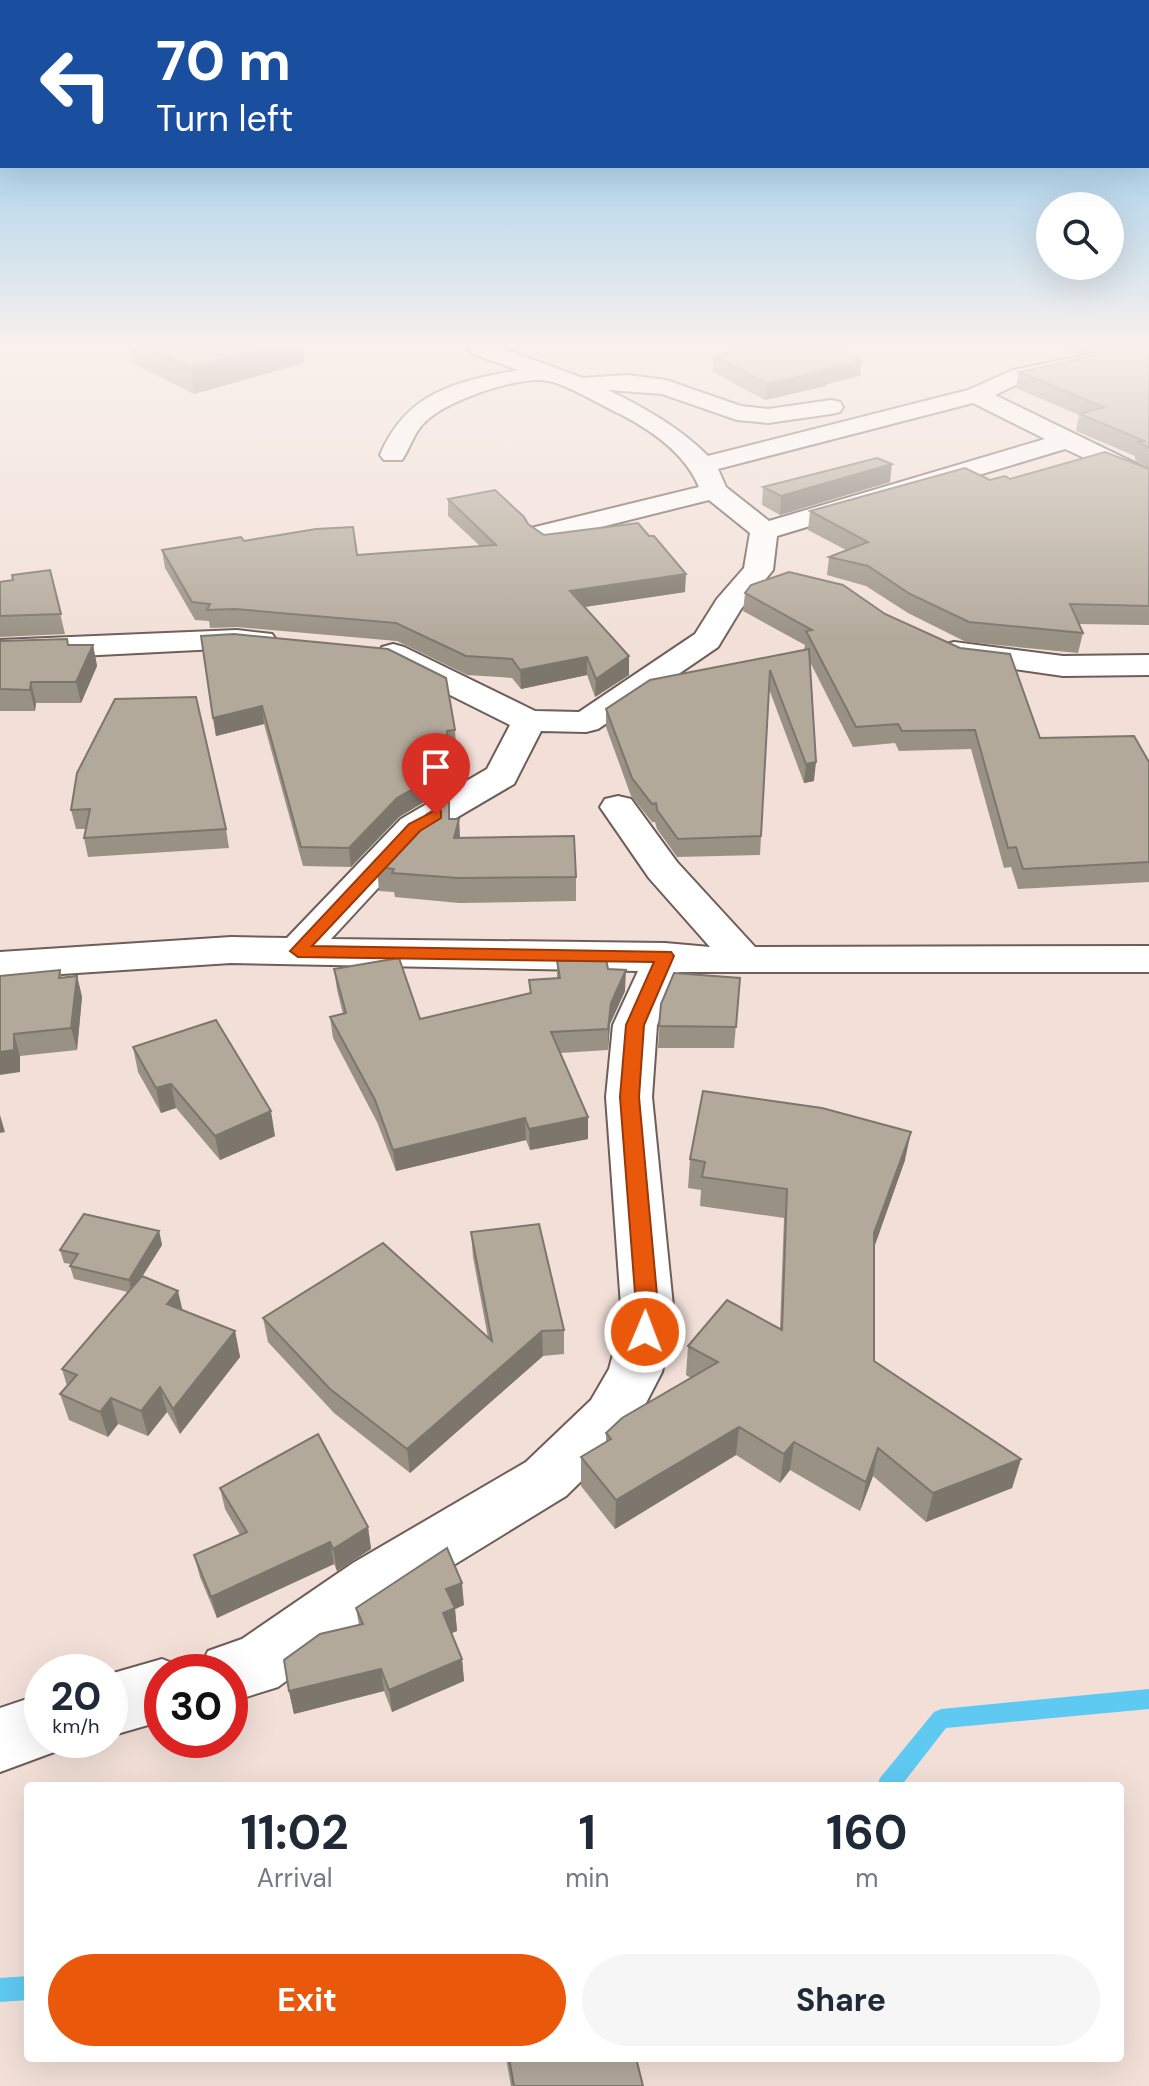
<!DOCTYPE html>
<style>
:root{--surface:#fff;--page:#f6f6f7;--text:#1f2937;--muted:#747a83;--accent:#ea580c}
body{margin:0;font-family:"DM Sans",sans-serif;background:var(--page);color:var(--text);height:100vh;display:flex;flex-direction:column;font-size:30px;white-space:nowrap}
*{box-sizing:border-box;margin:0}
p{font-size:26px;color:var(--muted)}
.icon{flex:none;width:44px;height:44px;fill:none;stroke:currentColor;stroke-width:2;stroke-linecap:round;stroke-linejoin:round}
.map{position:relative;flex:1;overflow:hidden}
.sheet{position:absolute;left:24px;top:1782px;width:1100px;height:280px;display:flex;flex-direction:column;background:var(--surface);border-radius:8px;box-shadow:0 8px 32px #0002}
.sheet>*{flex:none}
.banner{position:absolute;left:0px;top:0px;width:1150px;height:168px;box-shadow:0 8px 32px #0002;background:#1a4fa0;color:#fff;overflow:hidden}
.fabs{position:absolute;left:1036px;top:192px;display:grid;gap:16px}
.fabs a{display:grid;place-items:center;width:88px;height:88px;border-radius:50%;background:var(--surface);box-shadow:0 8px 32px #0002;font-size:40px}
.speed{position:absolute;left:24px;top:1654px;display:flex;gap:16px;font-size:40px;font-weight:700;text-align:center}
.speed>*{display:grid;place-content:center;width:104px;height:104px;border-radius:50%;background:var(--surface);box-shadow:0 8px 32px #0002;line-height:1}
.speed small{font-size:20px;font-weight:400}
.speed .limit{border:12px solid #d22;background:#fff;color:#111}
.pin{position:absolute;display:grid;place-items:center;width:68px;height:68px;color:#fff;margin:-82px -34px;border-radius:50% 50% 50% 0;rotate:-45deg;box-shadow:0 0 8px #0007}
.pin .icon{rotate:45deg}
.me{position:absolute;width:88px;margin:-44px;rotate:1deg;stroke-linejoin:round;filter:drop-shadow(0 0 6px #0008)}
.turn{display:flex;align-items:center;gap:28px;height:168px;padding:0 24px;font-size:36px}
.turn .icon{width:104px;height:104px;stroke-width:2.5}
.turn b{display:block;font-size:56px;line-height:68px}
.eta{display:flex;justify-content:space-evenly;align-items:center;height:136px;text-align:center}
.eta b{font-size:48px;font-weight:700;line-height:56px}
.primary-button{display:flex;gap:16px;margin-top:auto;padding:16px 24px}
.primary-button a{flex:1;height:92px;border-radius:48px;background:var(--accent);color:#fff;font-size:32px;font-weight:700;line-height:92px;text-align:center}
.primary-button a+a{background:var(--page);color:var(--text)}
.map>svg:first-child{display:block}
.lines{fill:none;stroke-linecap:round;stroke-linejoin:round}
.stream{fill:#5fcaf1;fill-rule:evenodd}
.minor-casing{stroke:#6e5e58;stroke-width:4}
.minor{fill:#fff;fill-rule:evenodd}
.wall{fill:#9a9185}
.shaded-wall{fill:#7d766c}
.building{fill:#b3a99b;stroke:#7d766c;stroke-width:2}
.route{fill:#ea580c;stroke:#983908;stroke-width:2}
</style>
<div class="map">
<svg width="1149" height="2086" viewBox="0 0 1149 2086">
<rect width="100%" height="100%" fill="#f2e0d8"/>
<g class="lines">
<g class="stream">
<path d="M1149,1689v20l-203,19 -45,58h-24l3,-8 54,-66 7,-3z"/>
<path d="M28,1976v24l-28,2v-24z"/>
</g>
<g class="minor-casing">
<g id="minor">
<path d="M468,348h33l82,30 44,-3 39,5 75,26 27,3 63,-9 9,2 3,5 -3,5 -9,2 -63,9 -31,-3 -75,-26 -54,-4c37,18 71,37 100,66l260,-66 45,-20 106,-22h30v8l-129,27 -25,12 154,75v18l-84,-39 -288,87 -4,34 -32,39 -23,38 -120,82 -12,3 -45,-1 -27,53 -87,51 -96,104 334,4 45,4 -61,-69 -49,-71 5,-8 13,-3 13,3 46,63 78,85 394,-1v26h-470l-22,53 -5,72 21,209 -2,26 -9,40 -31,60 -65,64 -171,105 -117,86 -48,15v-30h-32l10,-21 34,-12 111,-76 173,-101 65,-62 18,-31 10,-37 2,-26 -15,-209 7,-72 25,-54 -407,-8 -231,15v-26l231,-15 56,1 114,-119 86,-50 23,-44 -128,-64 -5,-7 5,-7 11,-3 11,3 131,64 44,1 116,-78 22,-35 27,-31 6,-35 -41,-33 -168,42 -10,-2 -4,-6 4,-6 168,-41c-14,-34 -48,-57 -79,-73 -20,-9 -58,-33 -78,-34 -32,-1 -97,21 -119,44 -10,11 -13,24 -21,36h-18l-4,-5c27,-63 75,-73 138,-85l-47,-17zM973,403l72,36 -276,82 -43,-34 -8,-18z"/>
<path d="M237,630l35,4 5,7 -5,7 -11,2 -24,-2 -237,12v-20z"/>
<path d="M954,642l109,14 86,-1v20l-86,1 -120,-17 -5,-7 5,-7z"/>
<path d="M162,1659l23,9 1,4h-24v49l-52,15v-62z"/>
<path d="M42,1694v46h27l-4,8 -65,24v-64z"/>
</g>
</g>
<use href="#minor" class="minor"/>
</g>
<g class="wall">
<path d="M131,348h172l1,15 -110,31 -60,-30z"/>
<path d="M1062,348h40l-27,6z"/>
<path d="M1149,348v120l-14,-8v-4l-59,-25 3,-16 -63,-27 3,-16z"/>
<path d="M714,356l146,20 -33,8 -1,2 -61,14 -52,-28z"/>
<path d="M1149,469v156l-70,-1 4,9 -5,20 -112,-11 -58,-29 -42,-27 -39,-11 2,-18 17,-7 -38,-20 2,-19 180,-31z"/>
<path d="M890,482l-110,33 -18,-10 1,-18z"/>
<path d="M448,499l80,25 16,11 141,57 -100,15 44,68 -34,22 -8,-22 -66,14 -9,-11 -45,-3 -70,-34 -160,-14 -27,1 -1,-7 -14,-1 -30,-52 -3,-18 82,-9 113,14 123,-9 -32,-30z"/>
<path d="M50,570l15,64 -65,3v-55l13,-2z"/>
<path d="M745,593l295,145 109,24v120l-131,7 -7,-22 -7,1 -33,-119 -72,2 -4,-8 -42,4 -44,-87 5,121 -10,2 -35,-94 -9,166 -83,2 -20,-28 -2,-7h-3l-21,-26 -25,-69v-18l198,-59 1,-5 -62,-34z"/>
<path d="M201,636l254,94 1,18 -8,1 1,38 -50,30 -48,50 -48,-1 -39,-142 -48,12z"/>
<path d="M0,641l68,4h25l4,21 -16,37h-45l-1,8h-35z"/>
<path d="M115,699l111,130 3,19 -141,9 -4,-19 2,-9h-10l-5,-19z"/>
<path d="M450,819h9l1,19 116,39v24l-117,2 -64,-6 -1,-5 -15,-1 -2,-24z"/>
<path d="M557,961l51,8 17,22 -15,33 -2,26 -48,3 28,64v22l-58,11 -4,-10 -130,31 -19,-49 -44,-84 -3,-21 13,-3 -6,-24 -3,-21 86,50 110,-25 -1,-14 28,-2z"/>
<path d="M60,970l2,8 15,-2 5,21 -5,53 -57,6v16l-20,-96z"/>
<path d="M740,978l-6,70h-76l3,-44z"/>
<path d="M133,1047l142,89 -55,24 -44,-52 -15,5 -23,-41z"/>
<path d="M690,1159l215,1 -31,87v114l147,98 -9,29 -86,34 -53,-46 -13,35 -70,-41 -10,13 -44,-28 -121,74 -34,-43v-29l25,-15v-9l85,-55 -5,-3 2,-29 92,-18 4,-110 -84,-12 1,-16 -13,-2z"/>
<path d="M159,1231l3,14 -20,31 41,35 52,20 5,26 -60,77 -13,-22 -19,24 -30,-12 -10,13 -39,-17 -9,-26 7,-8 -5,-17 66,-77 -54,-13 -4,-13 1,-2 -7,-1 -4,-13z"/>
<path d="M471,1232l93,98v24l-21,2 -133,117 -76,-60 -66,-71 -5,-24 225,20 -15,-81z"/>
<path d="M220,1488l148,39 3,22 -34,22 -3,-7 -117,54 -17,-41 -6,-22 46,-20 -15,-26z"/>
<path d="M464,1605l-9,4 2,22 -6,2 11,26 2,22 -72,31 -8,-21 -90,23 -5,-23 70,-66 -3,-17z"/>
<path d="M506,2058h130l7,28h-132z"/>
</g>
<g class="shaded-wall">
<path d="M263,348h40l1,15 -110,31 -3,-26z"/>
<path d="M1076,348h26l-27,6z"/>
<path d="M862,360l-2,16 -33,8 -1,2 -61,14 2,-16z"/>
<path d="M892,464l-2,18 -110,33 1,-19z"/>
<path d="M686,574l-1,18 -115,17v-18z"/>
<path d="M93,645l4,21 -16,37 -5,-21z"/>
<path d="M629,656v19l-34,22 1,-18z"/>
<path d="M587,657v18l-66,14 -1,-19z"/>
<path d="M31,682l5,21 -1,8 -5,-21z"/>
<path d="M262,706l2,18 -48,12 -3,-18z"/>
<path d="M447,731l2,56 -50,30 -48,50 -2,-19z"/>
<path d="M816,762l-2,19 -10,2 2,-19z"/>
<path d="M459,819l1,24 -6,-5z"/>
<path d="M626,970l-1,21 -15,33 -2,26v-21l3,-26z"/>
<path d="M77,976l5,21 -5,53 -6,-22z"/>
<path d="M14,1034l6,22v16l-20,3v-23z"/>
<path d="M171,1084l5,24 -15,5 -5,-25z"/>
<path d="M271,1111l4,25 -55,24 -5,-24z"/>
<path d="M0,1115l5,17 -5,1z"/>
<path d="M588,1117v22l-58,11 -1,-21z"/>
<path d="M525,1118l1,22 -130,31 -3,-21z"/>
<path d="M911,1132l-6,28 -36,102 5,-29z"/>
<path d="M159,1231l3,14 -30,48 -3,-13z"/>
<path d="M178,1291l6,25 -17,-12z"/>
<path d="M235,1331l5,26 -60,77 -7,-25z"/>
<path d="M542,1331l1,25 -133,117 -3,-24z"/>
<path d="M160,1387l7,25 -19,24 -7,-25z"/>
<path d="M111,1398l7,26 -10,13 -8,-25z"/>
<path d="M739,1427l-3,28 -121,74 1,-29z"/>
<path d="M794,1442l-4,28 -10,13 4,-29z"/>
<path d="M878,1448l-5,28 -13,35 6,-29z"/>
<path d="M1021,1459l-9,29 -86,34 7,-29z"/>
<path d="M368,1527l3,22 -34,22 -4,-22z"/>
<path d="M330,1542l4,22 -117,54 -6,-21z"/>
<path d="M462,1583l2,22 -9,4 2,22 -12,5 -2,-23 3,-24z"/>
<path d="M462,1659l2,22 -72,31 -3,-22z"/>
<path d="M381,1669l3,22 -90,23 -5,-23z"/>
</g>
<g class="building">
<path d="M149,348h114l-72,20z"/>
<path d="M746,348h90l26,12 -36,9 2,1 -61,14 -53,-28z"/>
<path d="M1128,348h21v100l-11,-6 6,-1 -64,-27 24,-7 -85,-35z"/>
<path d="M1105,452l44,17v137l-79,-2 13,29 -114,-11 -59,-28 -42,-28 -39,-9 39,-15 -58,-31 155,-43 25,12 15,-4 5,3z"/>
<path d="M877,458l15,6 -111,32 -18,-9z"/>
<path d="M495,490l29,27 4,7 16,11 94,-12 11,13h5l32,38 -116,17 59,65 -33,23 -9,-22 -67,13 -8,-11 -46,-3 -70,-33 -161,-14 -28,1 3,-6 -18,-2 -30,-52 79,-13 3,4 72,-12 37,-2 4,28 139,-10 -48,-46z"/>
<path d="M50,570l11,44 -61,2v-34l13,-2 -1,-5z"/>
<path d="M789,572l54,13 42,29 75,34 50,6 30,84 94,-2 15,26v100l-126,7 -7,-22 -8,1 -33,-118 -73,1 -4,-7 -42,3 -50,-96 6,-1 -67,-37 6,-8z"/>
<path d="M234,634l154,15 58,29 9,52 -8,1 1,38 -51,29 -48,50 -48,-1 -39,-141 -49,12 -12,-82z"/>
<path d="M67,639l1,6h25l-17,37h-45l-1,8 -30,-1v-48z"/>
<path d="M809,649l7,113 -10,2 -36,-94 -9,166 -83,3 -21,-29 -1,-7 -4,1 -20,-26 -26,-69 44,-29z"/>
<path d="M196,697l30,132 -142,9 6,-29 -19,1 6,-37 38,-74z"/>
<path d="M449,801v18h10l-5,19 120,-2 2,41 -118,1 -66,-5 2,-4 -17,-2 50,-53z"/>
<path d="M399,958l21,61 111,-26 -2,-13 31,-2 -3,-17 49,-2 2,10 18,1 -15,33 -3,26 -57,3 37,85 -59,12 -4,-11 -132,32 -18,-50 -45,-83 16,-4 -12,-44z"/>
<path d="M60,970l-1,8 18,-2 -6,52 -57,6v16l-14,2v-76z"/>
<path d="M674,973l66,5 -4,49 -77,-1 2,-22z"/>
<path d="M216,1020l55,91 -56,25 -44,-52 -15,4 -23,-41z"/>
<path d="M703,1091l119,17 89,24 -37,101v128l147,98 -88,34 -55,-45 -12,34 -72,-40 -10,12 -45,-27 -123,73 -35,-43 30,-18 -5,-6 16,-15 96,-56 -30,-16 39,-46 55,30 5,-141 -85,-12 3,-15 -15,-3z"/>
<path d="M84,1214l75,17 -30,49 -59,-14 8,-12 -18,-4z"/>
<path d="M539,1224l25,106 -22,1 -135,118 -77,-60 -67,-71 120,-75 109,98 -21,-109z"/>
<path d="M142,1276l36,15 -11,13 68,27 -62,78 -13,-22 -19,24 -30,-13 -11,14 -40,-18 17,-19 -15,-6z"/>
<path d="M318,1434l50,93 -35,22 -3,-7 -119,55 -17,-42 53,-23 -27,-44z"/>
<path d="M447,1548l15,35 -16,6 9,19 -12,5 19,46 -73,31 -8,-21 -92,22 -5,-31 36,-26 43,-10 -7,-16z"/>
<path d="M509,2058h127l7,28h-129z"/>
</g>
<linearGradient id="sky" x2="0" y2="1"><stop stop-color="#71bdec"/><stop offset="0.54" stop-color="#f9f1ed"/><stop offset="1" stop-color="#f9f1ed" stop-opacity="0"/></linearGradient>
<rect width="1149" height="640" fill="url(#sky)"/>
<path class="route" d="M436,810l5,1v7l-21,13 -108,115 359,6 3,4 -30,69 -5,72 19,209 -5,33 -8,2 -8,-2 -3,-7 2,-26 -16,-209 6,-72 28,-63 -356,-5 -8,-6 119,-127z"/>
</svg>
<div class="fabs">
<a><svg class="icon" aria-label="search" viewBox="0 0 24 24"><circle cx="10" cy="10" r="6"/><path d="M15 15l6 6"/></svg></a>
</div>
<div class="speed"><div>20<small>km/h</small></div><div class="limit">30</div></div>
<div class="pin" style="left:436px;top:815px;background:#d93025"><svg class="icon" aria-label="arrive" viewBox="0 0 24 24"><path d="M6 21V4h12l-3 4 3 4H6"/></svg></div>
<svg class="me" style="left:645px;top:1332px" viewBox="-20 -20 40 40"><circle r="17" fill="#ea580c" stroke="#fff" stroke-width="3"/><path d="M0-11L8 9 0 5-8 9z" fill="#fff"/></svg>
<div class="banner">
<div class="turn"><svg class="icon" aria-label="left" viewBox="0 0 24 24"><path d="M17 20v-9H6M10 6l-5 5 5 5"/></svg><div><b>70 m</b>Turn left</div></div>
</div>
<section class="sheet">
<div class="eta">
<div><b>11:02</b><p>Arrival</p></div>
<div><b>1</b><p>min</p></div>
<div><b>160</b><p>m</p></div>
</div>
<div class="primary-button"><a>Exit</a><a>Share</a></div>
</section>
</div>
